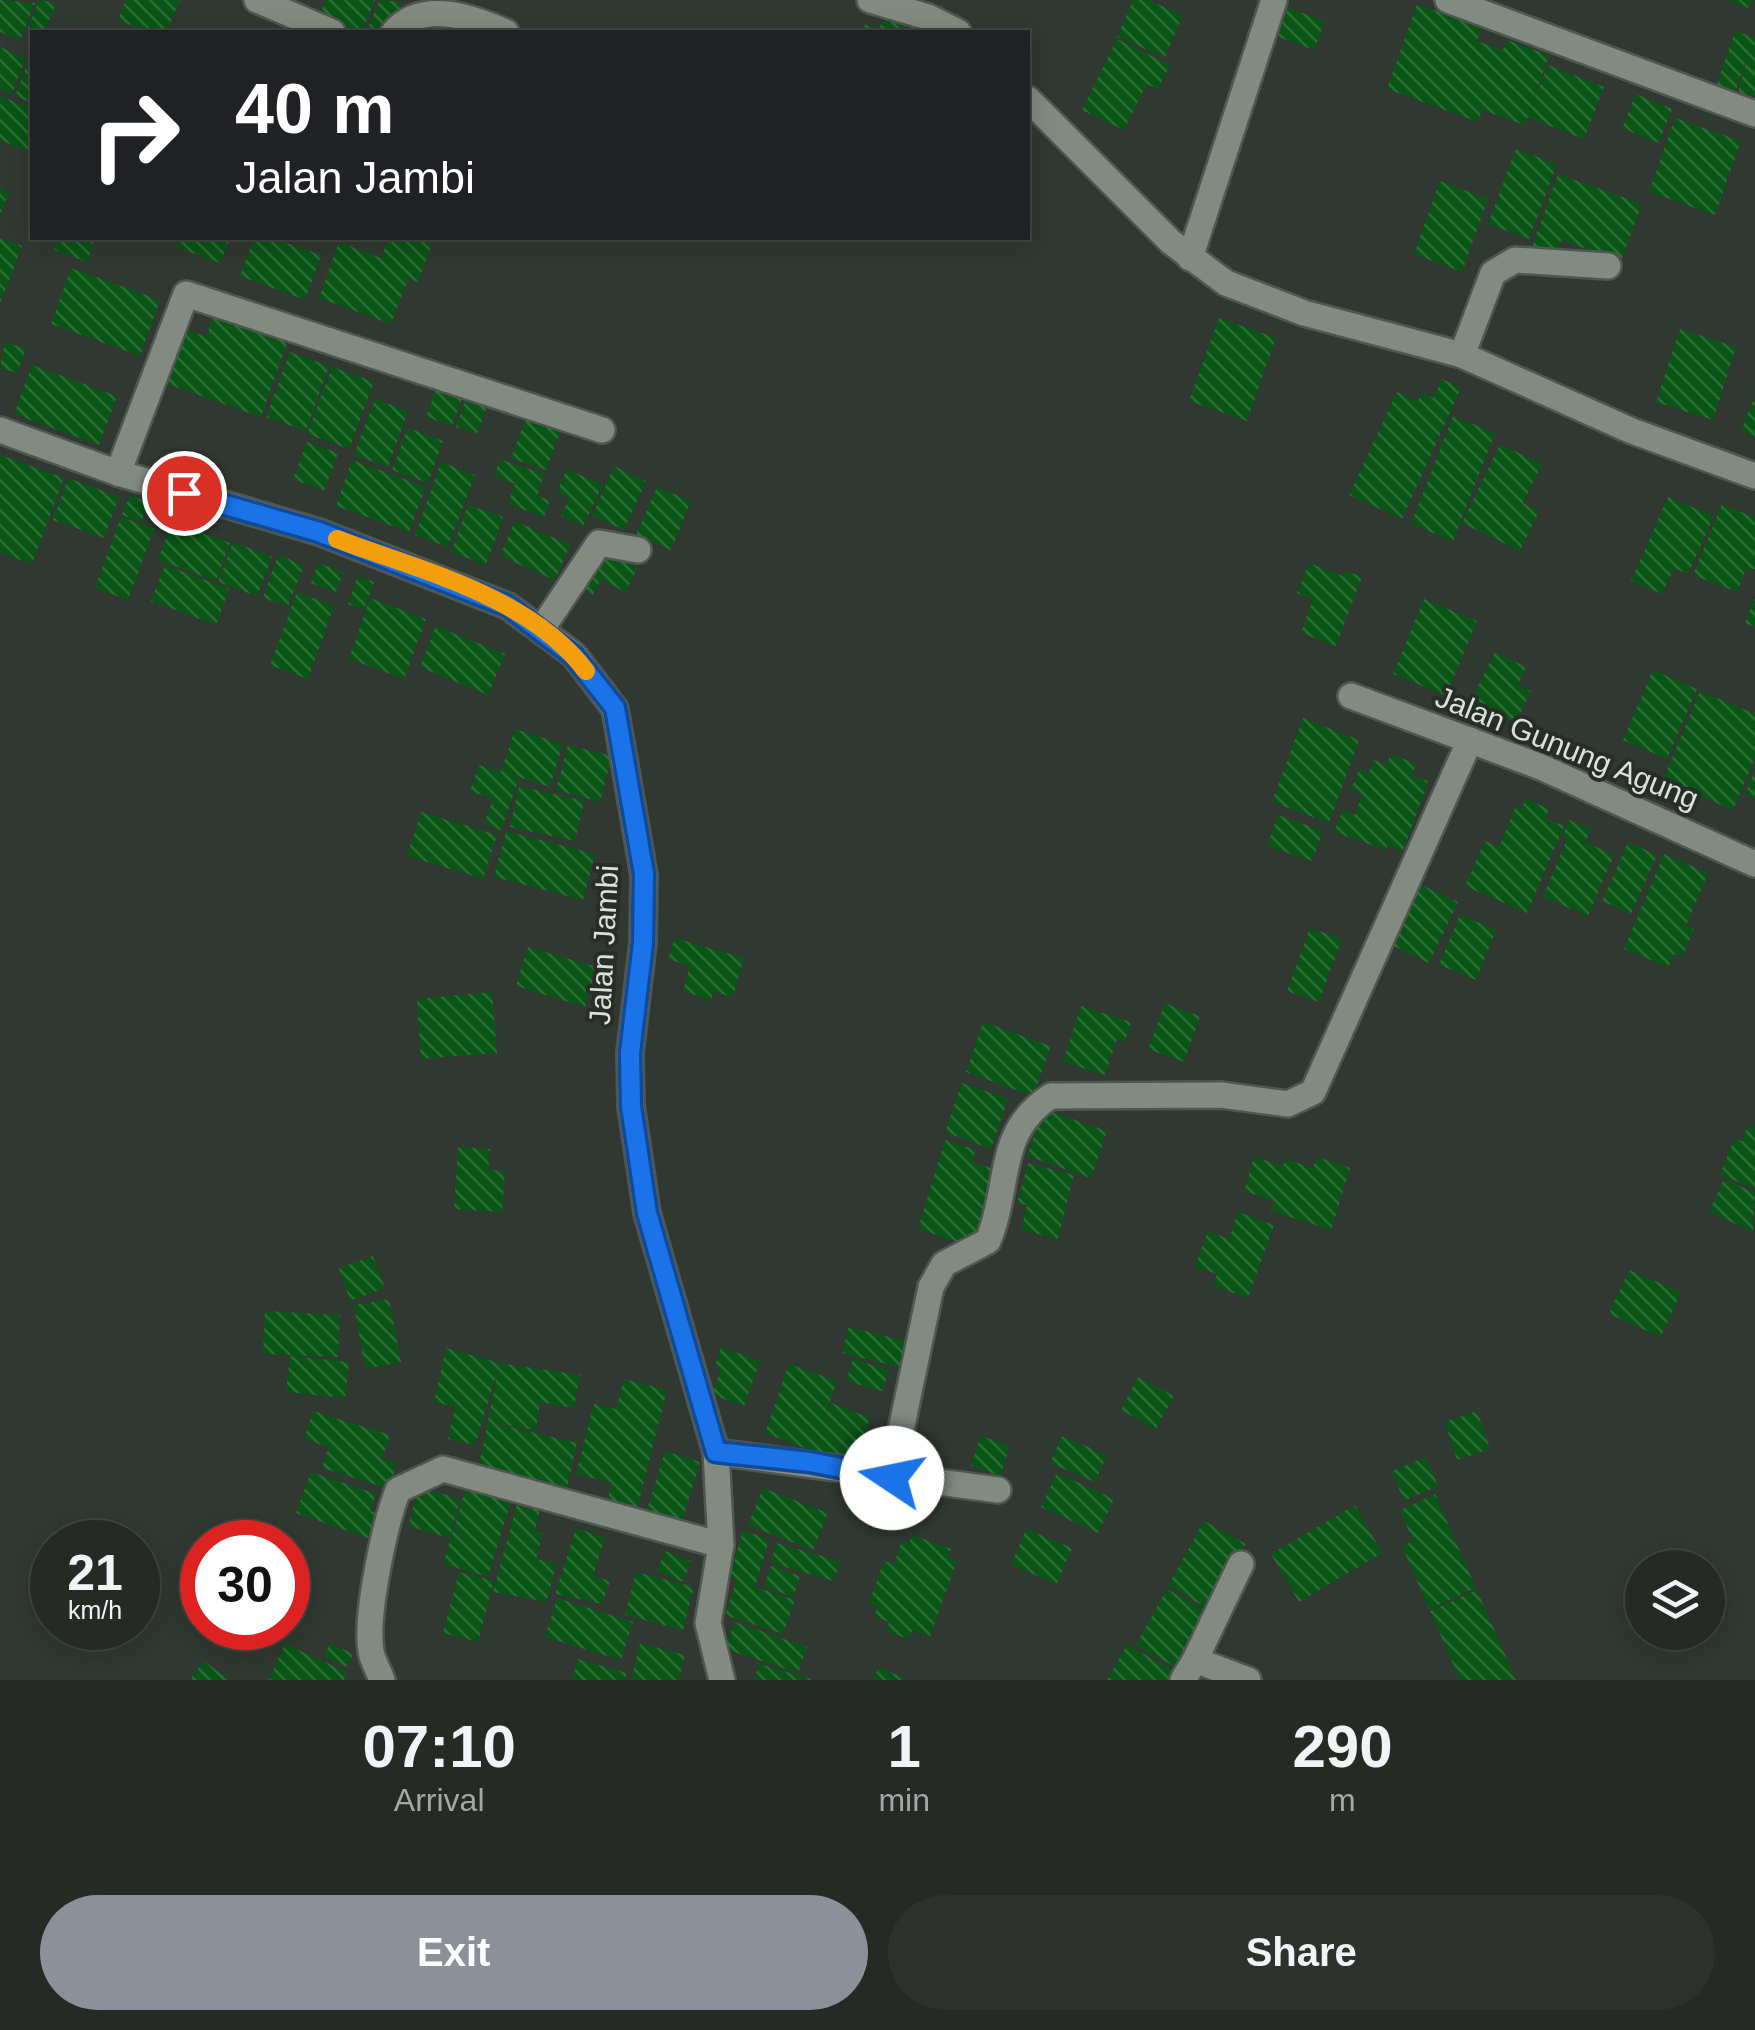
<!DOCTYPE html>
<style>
:root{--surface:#252a25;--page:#2d322d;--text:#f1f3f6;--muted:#a3a7a7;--line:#424642;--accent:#8c9099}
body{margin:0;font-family:Helvetica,sans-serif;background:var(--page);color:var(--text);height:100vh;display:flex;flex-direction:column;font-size:38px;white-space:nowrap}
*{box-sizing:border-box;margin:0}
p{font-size:32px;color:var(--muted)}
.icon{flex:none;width:55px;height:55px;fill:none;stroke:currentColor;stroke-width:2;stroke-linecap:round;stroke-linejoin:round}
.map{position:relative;height:1680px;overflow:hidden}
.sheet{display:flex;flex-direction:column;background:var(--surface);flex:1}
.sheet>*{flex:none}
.banner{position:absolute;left:30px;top:30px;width:1000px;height:210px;border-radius:0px;box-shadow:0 5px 25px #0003,0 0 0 2px var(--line);background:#202124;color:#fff;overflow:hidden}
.buttons{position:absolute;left:1625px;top:1550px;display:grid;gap:20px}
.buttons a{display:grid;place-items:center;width:100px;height:100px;border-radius:50%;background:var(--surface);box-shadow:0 5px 25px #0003,0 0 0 2px var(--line);font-size:50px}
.speed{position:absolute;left:30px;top:1520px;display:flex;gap:20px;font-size:50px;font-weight:700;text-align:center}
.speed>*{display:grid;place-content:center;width:130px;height:130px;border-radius:50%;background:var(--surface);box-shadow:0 5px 25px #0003,0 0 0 2px var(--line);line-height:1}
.speed small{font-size:25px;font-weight:400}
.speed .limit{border:15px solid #d22;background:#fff;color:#111}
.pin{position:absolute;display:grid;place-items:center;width:85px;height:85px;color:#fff;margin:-42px;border:5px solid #fff;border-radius:50%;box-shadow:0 2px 10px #0007}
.me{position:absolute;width:110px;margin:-55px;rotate:281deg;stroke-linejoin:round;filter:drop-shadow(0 0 8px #0008)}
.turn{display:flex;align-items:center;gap:35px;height:210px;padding:0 40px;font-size:45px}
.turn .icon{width:130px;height:130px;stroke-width:2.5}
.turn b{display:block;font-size:70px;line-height:85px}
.eta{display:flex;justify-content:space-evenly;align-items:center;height:170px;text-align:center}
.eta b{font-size:60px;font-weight:600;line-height:70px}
.cta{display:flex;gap:20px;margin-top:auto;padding:20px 40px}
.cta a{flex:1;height:115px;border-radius:60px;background:var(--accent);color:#fff;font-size:40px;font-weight:600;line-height:115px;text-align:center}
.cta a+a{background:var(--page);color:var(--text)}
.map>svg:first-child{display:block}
.building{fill:url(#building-back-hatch)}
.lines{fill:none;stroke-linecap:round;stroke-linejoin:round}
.street-casing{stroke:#505650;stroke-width:30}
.street{stroke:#828a81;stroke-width:25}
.route-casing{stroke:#114b97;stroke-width:25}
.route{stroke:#1a73e8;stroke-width:18}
.slow{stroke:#f59e0b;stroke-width:18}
.labels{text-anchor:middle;stroke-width:8;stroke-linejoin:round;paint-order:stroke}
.street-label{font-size:30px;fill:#dce1dc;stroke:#282e27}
</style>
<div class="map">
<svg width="1755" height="1680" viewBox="0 0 1755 1680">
<defs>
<pattern id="building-back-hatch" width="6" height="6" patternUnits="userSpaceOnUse" patternTransform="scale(2.5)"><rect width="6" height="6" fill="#095515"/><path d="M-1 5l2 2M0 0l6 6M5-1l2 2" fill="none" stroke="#2c6d36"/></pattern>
</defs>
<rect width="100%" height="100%" fill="#313831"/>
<g class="building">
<path d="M0,0l35,3 -15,37 -20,-8z"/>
<path d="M39,0l17,3 -12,29h-11l-6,-2z"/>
<path d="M126,0h54l-14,32h-18l-30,-12z"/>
<path d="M326,0h49l-13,32h-21l-25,-10z"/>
<path d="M380,0l22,2 -13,30h-23z"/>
<path d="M1133,0h15l35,15 -18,42 -48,-20z"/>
<path d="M1728,0h24l-4,8z"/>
<path d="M1417,4l65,23 -5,14 26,9 4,-10 42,15 -18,51 17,-41 56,22 -20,52 -57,-22 -3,8 -42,-15 -4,12 -91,-33z"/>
<path d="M1288,8l37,13 -11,29 -36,-13z"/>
<path d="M883,19l28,10 -1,3h-48l3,-8 14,5z"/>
<path d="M1735,31l20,7v59l-17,-5 12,-44 -15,45 -19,-6z"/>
<path d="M1117,39l53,26 -12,24 -11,-5 -23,46 -42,-20z"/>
<path d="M0,47l26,11 -14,36 -12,-5z"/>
<path d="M32,52v51l-17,-7z"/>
<path d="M1636,94l36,15 -13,34 -37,-15z"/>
<path d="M0,96l32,13v44l-32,-13z"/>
<path d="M1675,118l66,23 -26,74 -66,-23z"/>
<path d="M1516,149l41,15 -28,75 -41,-15z"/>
<path d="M1558,174l84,30 -21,57 -60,-21 -5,15 -24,-8z"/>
<path d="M1440,181l48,18 -26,73 -48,-18z"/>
<path d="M0,188l9,4 -9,23z"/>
<path d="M0,238l22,8 -22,58z"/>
<path d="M59,238h36l-8,24 -33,-12z"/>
<path d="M180,238h50l-10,25 -44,-16z"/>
<path d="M254,238h18l49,17 -16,45 -65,-24z"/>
<path d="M389,238h45l-16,44 -10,-3 -17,45 -72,-26 20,-56 42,16z"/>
<path d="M71,268l89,32 -20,56 -89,-32z"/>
<path d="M215,312l74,26 -28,79 -97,-34 19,-55 23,9z"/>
<path d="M1219,318l57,20 -29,83 -58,-20z"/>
<path d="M1680,329l56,18 -23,73 -57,-18z"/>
<path d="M5,342l21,7 -9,24 -17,-5z"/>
<path d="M290,352l39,14 -23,65 -40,-14z"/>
<path d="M32,365l85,31 -18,49 -85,-31z"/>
<path d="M332,367l42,15 -25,67 -42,-15z"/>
<path d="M1442,379l19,9 -59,131 -53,-24 48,-103 21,9 4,-8 11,5z"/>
<path d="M439,381l26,9 -13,36 -26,-9z"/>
<path d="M468,394l21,7 -12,33 -21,-7z"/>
<path d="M1755,396v41l-14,-6z"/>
<path d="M375,399l33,12 -20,56 -34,-12z"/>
<path d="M528,413l34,13 -16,44 -35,-12z"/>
<path d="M1453,416l42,17 -42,108 -42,-17z"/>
<path d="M408,428l35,13 -15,42 -36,-13z"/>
<path d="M307,442l31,11 -14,38 -31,-12z"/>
<path d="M1500,444l42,20 -19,39 16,8 -19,40 -58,-28z"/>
<path d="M0,455l64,23 -32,86 -32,-11z"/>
<path d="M500,459l44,15 -7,22 13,4 -6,17 -36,-13 7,-20 -21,-8z"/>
<path d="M352,460l74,27 -17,45 -73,-26z"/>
<path d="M441,462l34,13 -27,72 -33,-12z"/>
<path d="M614,466l32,15 -22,49 -32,-14z"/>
<path d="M567,469l36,16 -20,41 -22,-10 8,-18 -12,-6z"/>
<path d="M68,478l51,19 -15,41 -51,-18z"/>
<path d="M657,487l34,14 -20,49 -35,-15z"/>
<path d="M130,495l19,8 -8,19 -19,-7z"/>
<path d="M1668,497l46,19 -26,58 -14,-6 -12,26 -31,-13z"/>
<path d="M1722,504l33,14v51h-9l-9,23 -44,-17z"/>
<path d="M468,505l35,12 -17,48 -35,-13z"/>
<path d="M121,517l33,12 -26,71 -33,-12z"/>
<path d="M515,521l55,24 -15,35 -55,-24z"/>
<path d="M172,522l58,21 -14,38 -58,-21z"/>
<path d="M233,542l39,15 -15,39 -39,-14z"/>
<path d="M600,547l38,21 -13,24 -24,-13 -8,16 -15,-9z"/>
<path d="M278,555l26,10 -16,41 -25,-8z"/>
<path d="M318,563l25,9 -7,20 -25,-9z"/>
<path d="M1309,563l34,13 1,-6 18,7 -26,69 -35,-13 12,-34 -16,-6z"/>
<path d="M165,565l64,24 -13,36 -65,-24z"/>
<path d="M358,576l16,6 -10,28 -16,-6z"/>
<path d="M297,592l37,14 -26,73 -38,-14z"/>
<path d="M370,598l56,21 -22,60 -55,-20z"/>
<path d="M1755,598v29l-10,-4z"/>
<path d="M1424,599l53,22 -31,75 -53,-22z"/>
<path d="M436,626l69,28 -17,41 -68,-28z"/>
<path d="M1495,652l31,15 -8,18 13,6 -16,33 -45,-21z"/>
<path d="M1653,670l44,19 -30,70 -44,-19z"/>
<path d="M1700,691l55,23v44l-22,52 -70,-30z"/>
<path d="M1303,718l56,22 -30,83 -57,-21z"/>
<path d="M515,729l48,15 -13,43 -41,-13 10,5 -18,51 -17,-6 9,-25 -23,-8 9,-26 22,7z"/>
<path d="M568,745l44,11 -12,46 -44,-12z"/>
<path d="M1391,754l25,10 -4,12 16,5 -25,70 -16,-6 -1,5 -52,-18 9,-22 12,5 7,-21 -11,-4 8,-21 10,3 5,-12 13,5z"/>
<path d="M1755,770v29l-10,-4z"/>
<path d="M519,786l65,15 -9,40 -65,-14z"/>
<path d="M1526,799l23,10 -4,9 19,8 -37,87 -62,-27 20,-45 14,6 17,-41 6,3z"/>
<path d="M421,812l76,23 -14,44 -76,-23z"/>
<path d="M1278,815l45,16 -11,30 -45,-15z"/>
<path d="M1569,820l22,9 -6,13 29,13 -26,61 -45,-19 24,-58 -5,-2z"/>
<path d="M506,831l89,23 -12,46 -89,-23z"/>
<path d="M1628,842l29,13 -26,59 -29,-13z"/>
<path d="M1664,854l44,19 -22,53 8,3 -12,28 -8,-3 -6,13 -44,-18z"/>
<path d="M1415,882l43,20 -29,61 -43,-21z"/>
<path d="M1460,915l36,15 -20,50 -37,-15z"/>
<path d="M1310,928l32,11 -23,63 -32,-11z"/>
<path d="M675,938l69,20 -11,39 -19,-5 -3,8 -28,-9 7,-25 -22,-7z"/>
<path d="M528,947l69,20 -12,40 -69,-21z"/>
<path d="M492,992l5,61 -76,6 -4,-60z"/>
<path d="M1165,1003l35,13 -16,46 -36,-13z"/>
<path d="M1081,1006l50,16 -6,20 -8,-3 -12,36 -42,-13z"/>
<path d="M983,1022l68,24 -18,50 -67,-24z"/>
<path d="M962,1083l46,16 -17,50 -46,-17z"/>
<path d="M1043,1109l64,22 -16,47 -64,-22z"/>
<path d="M1748,1125l7,3v60l-35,-13 14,-36 8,2z"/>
<path d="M945,1140l31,10 -4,12 25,8 -24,77 -55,-18z"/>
<path d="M458,1147l32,2 -2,21 17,1 -3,41 -48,-3z"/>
<path d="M1254,1157l29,9 3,-7 27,9 4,-11 33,11 -19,62 -60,-19 3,-10 -30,-10z"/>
<path d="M1028,1163l46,12 -16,64 -37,-9 6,-25 -10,-2z"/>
<path d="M1724,1179l31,14 -2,39 -44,-20z"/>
<path d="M1238,1212l36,13 -26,73 -35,-12 4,-12 -22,-7 13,-36 21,8z"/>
<path d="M373,1256l12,32 -35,13 -11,-33z"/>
<path d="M1629,1270l52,22 -20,45 -52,-23z"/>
<path d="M389,1299l12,63 -36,7 -11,-64z"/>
<path d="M265,1311l75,4 -2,42 -75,-3z"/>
<path d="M849,1327l57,14 -7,26 -57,-14z"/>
<path d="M721,1347l39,14 -16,45 -32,-11 9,-27 -6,-2z"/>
<path d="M446,1348l53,15 81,12 -6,33 -34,-6 -4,28 -43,-7 84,20 -11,48 -88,-20 21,-105 -24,79 -27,-6 7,-32 -21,-5z"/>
<path d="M290,1356l59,6 -4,36 -59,-6z"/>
<path d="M853,1359l36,11 -7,21 -36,-10z"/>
<path d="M789,1364l48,17 -13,37 7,-15 39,15 -18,48 -87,-33z"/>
<path d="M1138,1377l36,19 -18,33 -35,-19z"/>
<path d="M624,1379l43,11 -30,119 -30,-8 5,-18 -36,-9 18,-70 22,5z"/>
<path d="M313,1411l77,24 -8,24 15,4 -8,26 -67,-21 7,-21 -25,-8z"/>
<path d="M1477,1411l13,38 -33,11 -12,-38z"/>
<path d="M981,1436l29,10 -10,30 -29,-10z"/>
<path d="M1062,1436l45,19 -12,27 -45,-19z"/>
<path d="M665,1451l35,11 -18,59 -35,-11z"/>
<path d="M1426,1457l12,29 -34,15 -12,-30z"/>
<path d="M311,1472l65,22 -6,17 6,2 -8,25 -72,-25z"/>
<path d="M1057,1473l57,26 -16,34 -57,-26z"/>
<path d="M419,1487l41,12 -10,39 -42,-12z"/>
<path d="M466,1488l45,13 -23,76 -45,-13z"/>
<path d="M763,1488l65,25 -15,37 -65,-25z"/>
<path d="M1435,1494l41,94 -47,21 -27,-63 11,-5 -13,-31z"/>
<path d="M517,1504l23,6 -5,21 8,2 -7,26 21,5 -11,38 -53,-10z"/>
<path d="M1355,1505l27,48 -83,49 -28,-48z"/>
<path d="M1204,1521l42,23 -37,65 -41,-23z"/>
<path d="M576,1528l29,10 -12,38 17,5 -8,23 -47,-10z"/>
<path d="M1026,1529l46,19 -15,36 -46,-19z"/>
<path d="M743,1530l26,10 -14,47 40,13 -12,34 -58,-19 12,-36 -7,-2z"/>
<path d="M912,1535l39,14 -3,8 9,4 -27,76 -18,-7 -3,9 -23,-8 3,-9 -15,-6 4,-10 -9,-3 15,-42 10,3 8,-24 7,3z"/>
<path d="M776,1543l64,18 -6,20 -63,-18z"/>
<path d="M665,1551l26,10 -8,21 -26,-11z"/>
<path d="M771,1566l29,10 -7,21 -29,-11z"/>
<path d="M459,1572l35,9 -16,61 -35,-9z"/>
<path d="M636,1572l58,15 -11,43 -58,-15z"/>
<path d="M1167,1589l41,23 -31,56 -41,-23z"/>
<path d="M1477,1590l39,90h-56l-30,-69z"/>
<path d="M557,1598l76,24 -12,38 -76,-23z"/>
<path d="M735,1622l72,25 -9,26 -73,-24z"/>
<path d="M330,1643l23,11 -6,13 -23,-11z"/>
<path d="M640,1643l45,12 -6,25h-48z"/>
<path d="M285,1644l62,28 -3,8h-75z"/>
<path d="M1127,1645l50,27 -5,8h-65z"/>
<path d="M578,1659l49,14 -2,7h-53z"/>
<path d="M204,1661l25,19h-39z"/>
<path d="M759,1664l52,15v1h-57z"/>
<path d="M879,1667l29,13h-35z"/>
</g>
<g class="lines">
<g class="street-casing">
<g id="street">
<path d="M257,0l75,32"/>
<path d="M870,0l58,17 30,15"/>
<path d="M1448,0l307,114"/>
<path d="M394,32c28,-32 75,-16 112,0"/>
<path d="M1028,99l143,143 55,41 78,30 158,42 170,76 123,45"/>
<path d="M1190,258l84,-258"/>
<path d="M1462,355l31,-82 22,-13 93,6"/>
<path d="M0,430l118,43 201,59 189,74 66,49 41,54 29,166 -1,68 -13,110 1,53 16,107 69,239 5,93 -13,78 14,57"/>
<path d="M118,473l68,-179 416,136"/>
<path d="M541,630l58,-87 39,7"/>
<path d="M1351,696l190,71 214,97"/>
<path d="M716,1452l282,38"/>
<path d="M891,1478l40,-191 13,-23 44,-23c23,-55 7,-109 63,-145l170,-1 67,9 25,-12 157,-352"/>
<path d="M1195,1660l46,-96"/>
<path d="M382,1680c-3,-9 -10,-20 -11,-29 -6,-35 14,-128 27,-161l45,-21 278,76"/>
<path d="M1183,1680l12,-20 53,20"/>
</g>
</g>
<use href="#street" class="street"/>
</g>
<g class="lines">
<g class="route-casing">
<path id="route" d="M184,493l135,39 189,74 66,50 41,52 29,166 -1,69 -13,110 1,53 16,107 69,239 94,10 82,16"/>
</g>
<use href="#route" class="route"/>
<path class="slow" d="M337,539c84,32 192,57 249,132"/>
</g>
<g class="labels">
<g class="street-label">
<text transform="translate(1567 748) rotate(22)" y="10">Jalan Gunung Agung</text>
<text transform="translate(604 945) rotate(-87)" y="10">Jalan Jambi</text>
</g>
</g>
</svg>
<div class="buttons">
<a><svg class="icon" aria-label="layers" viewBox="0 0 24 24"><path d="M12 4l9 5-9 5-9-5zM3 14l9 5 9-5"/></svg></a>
</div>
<div class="speed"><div>21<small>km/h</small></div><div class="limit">30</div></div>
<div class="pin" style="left:184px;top:493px;background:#d93025"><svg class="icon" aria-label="arrive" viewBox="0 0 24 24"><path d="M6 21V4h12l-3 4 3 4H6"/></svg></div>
<svg class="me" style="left:892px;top:1478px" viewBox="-20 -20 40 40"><circle r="19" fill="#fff"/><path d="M0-13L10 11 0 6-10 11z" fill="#1a73e8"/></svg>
<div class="banner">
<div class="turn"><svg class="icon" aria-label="right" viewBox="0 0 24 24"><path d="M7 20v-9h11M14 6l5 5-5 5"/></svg><div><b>40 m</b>Jalan Jambi</div></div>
</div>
</div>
<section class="sheet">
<div class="eta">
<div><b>07:10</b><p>Arrival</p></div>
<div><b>1</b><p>min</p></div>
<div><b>290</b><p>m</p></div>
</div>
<div class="cta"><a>Exit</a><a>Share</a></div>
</section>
